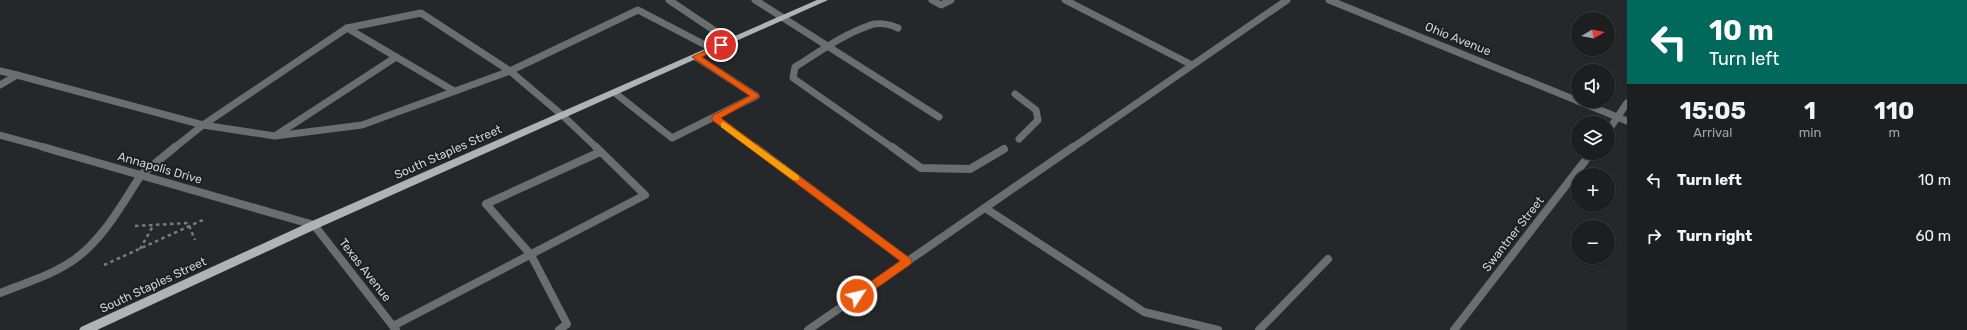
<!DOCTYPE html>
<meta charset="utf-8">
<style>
:root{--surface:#1c1e20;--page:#252729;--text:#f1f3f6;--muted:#a0a2a5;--line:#3a3c3e}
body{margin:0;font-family:Rubik,sans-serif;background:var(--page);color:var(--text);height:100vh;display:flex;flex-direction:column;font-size:15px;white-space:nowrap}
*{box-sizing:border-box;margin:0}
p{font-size:13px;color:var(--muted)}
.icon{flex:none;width:22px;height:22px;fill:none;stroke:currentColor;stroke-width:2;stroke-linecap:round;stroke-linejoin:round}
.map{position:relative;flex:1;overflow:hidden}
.panel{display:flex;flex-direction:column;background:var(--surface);width:340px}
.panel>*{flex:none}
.top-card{background:#00695c;color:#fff;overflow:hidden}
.needle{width:26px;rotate:80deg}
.tools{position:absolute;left:1571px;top:12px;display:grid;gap:8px}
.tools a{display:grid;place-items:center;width:44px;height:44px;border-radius:50%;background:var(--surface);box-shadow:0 1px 3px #0004,0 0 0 1px var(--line);font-size:20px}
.pin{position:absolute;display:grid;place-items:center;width:34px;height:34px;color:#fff;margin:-17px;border:2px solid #fff;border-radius:50%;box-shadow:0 1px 4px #0007}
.me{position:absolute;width:44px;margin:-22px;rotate:55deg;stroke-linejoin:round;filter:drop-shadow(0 0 3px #0008)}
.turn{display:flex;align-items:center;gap:14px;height:84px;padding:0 16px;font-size:18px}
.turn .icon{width:52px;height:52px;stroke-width:2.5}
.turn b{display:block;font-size:28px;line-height:34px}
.eta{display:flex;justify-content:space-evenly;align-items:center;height:68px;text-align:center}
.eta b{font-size:24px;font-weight:700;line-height:28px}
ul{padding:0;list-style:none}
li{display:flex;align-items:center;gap:12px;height:56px;padding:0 16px}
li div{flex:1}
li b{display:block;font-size:15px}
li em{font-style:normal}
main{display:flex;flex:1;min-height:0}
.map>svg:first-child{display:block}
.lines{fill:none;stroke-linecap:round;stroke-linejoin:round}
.path{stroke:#797c7e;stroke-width:2.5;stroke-dasharray:3.5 3.5;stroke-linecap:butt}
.service-far1{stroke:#6b6d6e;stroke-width:7}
.service{stroke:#6b6d6e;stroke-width:8}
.minor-far1{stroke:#6b6d6e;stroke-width:7}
.minor{stroke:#6b6d6e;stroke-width:8}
.tertiary-far1{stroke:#6b6d6e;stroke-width:7}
.tertiary{stroke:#6b6d6e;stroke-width:8}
.primary{fill:#afb3b5;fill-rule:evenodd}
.route{fill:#ea580c;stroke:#983908}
.slow{fill:#f59e0b}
.labels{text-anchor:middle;stroke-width:4;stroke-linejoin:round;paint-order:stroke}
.street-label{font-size:12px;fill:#d1d3d5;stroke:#1c1e21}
</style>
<main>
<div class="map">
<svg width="1627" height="330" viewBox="0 0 1627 330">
<rect width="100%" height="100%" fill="#25282a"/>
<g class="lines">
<g class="path">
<path d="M135,226l53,-3 7,17"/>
<path d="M140,249l13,-23"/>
<path d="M104,265l101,-46"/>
</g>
<g class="service-far1">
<path d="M669,0l61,41"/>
<path d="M755,0l184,117"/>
<path d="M932,0l9,5 10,-5"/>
<path d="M1065,0l127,65"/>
<path d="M0,71l17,4"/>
<path d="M0,85l17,-10 186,50 144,-97"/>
<path d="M454,91l-107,-63 74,-15 89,58"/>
<path d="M615,93l57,45 84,-42 -60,-39"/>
<path d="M1015,94l21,16 2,10 -19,19"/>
<path d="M715,118l41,30"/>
<path d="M278,134l118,-77"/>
<path d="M174,148l29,-23 72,11 87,-11 148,-54"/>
<path d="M597,148l-35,-33 -52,-44 128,-61 75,39"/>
<path d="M893,148l-100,-70 2,-11c23,-14 47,-32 73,-41 9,-4 21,-2 30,2"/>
<path d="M1072,148l215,-148"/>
</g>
<g class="service">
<path d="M755,147l152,114"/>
<path d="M892,147l29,21 49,1 34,-20"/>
<path d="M141,175l34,-28"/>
<path d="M985,208l159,104 74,18"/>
<path d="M393,326l252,-131 -49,-48"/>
<path d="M559,330l8,-6 -36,-69 -45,-51 114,-52"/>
<path d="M808,330l265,-183"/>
<path d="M1259,330l69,-71"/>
</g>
<g class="minor-far1">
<path d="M1329,0l249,101"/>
<path d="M1578,101l49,20"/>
<path d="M1608,131l19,-28"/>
</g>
<g class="minor">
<path d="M314,225l82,105"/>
<path d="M0,293c25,-10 53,-18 75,-34 29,-21 47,-55 66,-84"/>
<path d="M1454,330l137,-177"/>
</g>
<path class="tertiary-far1" d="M0,135l47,13"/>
<path class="tertiary" d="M43,147l271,78"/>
<path class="primary" d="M817,0h11l-510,228 -221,102h-18l2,-3 229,-105z"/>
</g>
<path class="route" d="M719,44l6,1 -23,12 58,39 -39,22 190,141 1,2 -1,3 -50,35h-7l-2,-3 2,-3 46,-32 -188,-141v-4l38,-20 -58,-39z"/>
<path class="slow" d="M724,122l75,54v4h-6l-72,-53v-4z"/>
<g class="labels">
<g class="street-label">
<text transform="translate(1458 39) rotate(22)" y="4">Ohio Avenue</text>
<text transform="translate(448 152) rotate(-24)" y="4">South Staples Street</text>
<text transform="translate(160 168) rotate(16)" y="4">Annapolis Drive</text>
<text transform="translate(1513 234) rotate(-52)" y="4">Swantner Street</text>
<text transform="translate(365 270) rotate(52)" y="4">Texas Avenue</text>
<text transform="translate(153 285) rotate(-25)" y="4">South Staples Street</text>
</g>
</g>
</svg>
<div class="tools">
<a><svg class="needle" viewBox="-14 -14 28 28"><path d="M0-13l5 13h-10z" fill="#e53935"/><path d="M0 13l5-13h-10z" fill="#a0a2a5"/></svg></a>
<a><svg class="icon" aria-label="sound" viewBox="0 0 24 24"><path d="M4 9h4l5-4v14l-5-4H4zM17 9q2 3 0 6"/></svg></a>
<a><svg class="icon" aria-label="layers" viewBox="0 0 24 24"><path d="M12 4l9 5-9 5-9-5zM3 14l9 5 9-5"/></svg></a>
<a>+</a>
<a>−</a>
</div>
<div class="pin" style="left:721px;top:45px;background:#d93025"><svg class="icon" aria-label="arrive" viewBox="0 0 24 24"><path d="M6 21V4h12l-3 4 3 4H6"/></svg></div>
<svg class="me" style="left:857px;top:296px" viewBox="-20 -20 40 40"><circle r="17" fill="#ea580c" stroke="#fff" stroke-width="3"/><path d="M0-11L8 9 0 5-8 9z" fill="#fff"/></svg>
</div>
<section class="panel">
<div class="top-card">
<div class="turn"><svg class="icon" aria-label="left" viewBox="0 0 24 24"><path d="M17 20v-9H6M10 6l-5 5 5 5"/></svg><div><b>10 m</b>Turn left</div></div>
</div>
<div class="eta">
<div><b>15:05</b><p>Arrival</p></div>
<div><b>1</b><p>min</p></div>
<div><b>110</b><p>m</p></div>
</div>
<ul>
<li><svg class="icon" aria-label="left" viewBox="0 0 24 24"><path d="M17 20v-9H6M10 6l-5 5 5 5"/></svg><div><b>Turn left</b></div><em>10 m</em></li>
<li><svg class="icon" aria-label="right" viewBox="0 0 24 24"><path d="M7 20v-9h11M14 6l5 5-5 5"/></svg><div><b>Turn right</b></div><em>60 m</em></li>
</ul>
</section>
</main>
